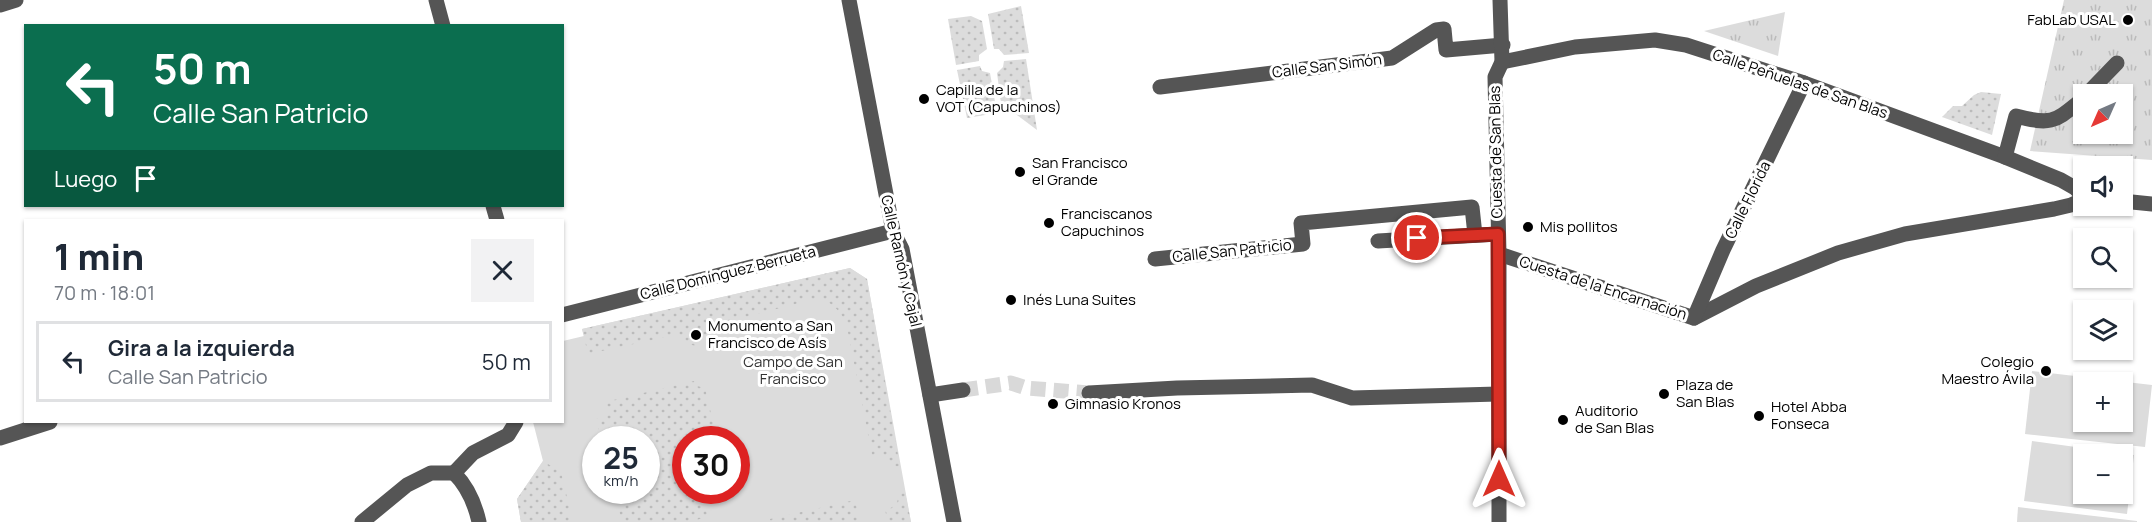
<!DOCTYPE html>
<html lang="es">
<meta charset="utf-8">
<style>
:root{--surface:#fff;--page:#f2f2f3;--text:#1f2937;--muted:#747a83;--line:#e0e1e3}
body{margin:0;font-family:Manrope,sans-serif;background:var(--page);color:var(--text);height:100vh;display:flex;flex-direction:column;font-size:22px;white-space:nowrap}
*{box-sizing:border-box;margin:0}
p{font-size:20px;color:var(--muted)}
.icon{flex:none;width:33px;height:33px;fill:none;stroke:currentColor;stroke-width:2;stroke-linecap:round;stroke-linejoin:round}
.map{position:relative;flex:1;overflow:hidden}
.drawer{position:absolute;left:24px;top:219px;width:540px;height:204px;display:flex;flex-direction:column;background:var(--surface);border-radius:0px;box-shadow:0 2px 4px #0004}
.drawer>*{flex:none}
.banner{position:absolute;left:24px;top:24px;width:540px;height:183px;border-radius:0px;box-shadow:0 2px 4px #0004;background:#0b6e4f;color:#fff;overflow:hidden}
.needle{width:39px;rotate:225deg}
.fabs{position:absolute;left:2073px;top:84px;display:grid;gap:12px}
.fabs a{display:grid;place-items:center;width:60px;height:60px;border-radius:0px;background:var(--surface);box-shadow:0 2px 4px #0004;font-size:30px}
.speed{position:absolute;left:582px;top:426px;display:flex;gap:12px;font-size:30px;font-weight:700;text-align:center}
.speed>*{display:grid;place-content:center;width:78px;height:78px;border-radius:50%;background:var(--surface);box-shadow:0 2px 4px #0004;line-height:1}
.speed small{font-size:15px;font-weight:400}
.speed .limit{border:9px solid #d22;background:#fff;color:#111}
.pin{position:absolute;display:grid;place-items:center;width:51px;height:51px;color:#fff;margin:-26px;border:3px solid #fff;border-radius:50%;box-shadow:0 2px 6px #0007}
.me{position:absolute;width:66px;margin:-33px;rotate:0deg;stroke-linejoin:round;filter:drop-shadow(0 0 4px #0008)}
.turn{display:flex;align-items:center;gap:21px;height:126px;padding:0 30px;font-size:27px}
.turn .icon{width:78px;height:78px;stroke-width:2.5}
.turn b{display:block;font-size:42px;line-height:51px}
.then{display:flex;align-items:center;height:57px;padding:0 30px;background:#0003;gap:12px;font-size:22px}
.round{display:grid;place-items:center;flex:none;width:63px;height:63px;border-radius:0px;background:var(--page)}
.overview{display:flex;align-items:center;justify-content:space-between;height:102px;padding:0 30px}
h1{font-size:36px;font-weight:800;line-height:45px}
ul{padding:0;list-style:none}
li{display:flex;align-items:center;gap:18px;height:81px;margin:0 12px 9px;padding:0 18px;border:3px solid var(--line);border-radius:0px}
li div{flex:1}
li b{display:block;font-size:22px}
li em{font-style:normal}
.map>svg:first-child{display:block}
.grass{fill:url(#grass-tufts);fill-rule:evenodd}
.park{fill:#dcdcdc;fill-rule:evenodd}
.garden{fill:url(#garden-dots)}
.lines{fill:none;stroke-linecap:round;stroke-linejoin:round}
.minor-tunnel{stroke:#d9d9d9;stroke-width:15;stroke-dasharray:15 8;stroke-linecap:butt}
.minor{stroke:#555;stroke-width:15}
.route-casing{stroke:#8d1f18;stroke-width:15}
.route{stroke:#d93025;stroke-width:10}
.poi-dot{fill:#000;stroke:#fff;stroke-width:2}
.labels{text-anchor:middle;stroke-width:6;stroke-linejoin:round;paint-order:stroke}
.poi-label{font-size:15px;fill:#000;stroke:#fff;text-anchor:start}
.street-label{font-size:15px;fill:#000;stroke:#fff}
.park-label{font-size:15px;fill:#333;stroke:#fff}
</style>
<div class="map">
<svg width="2152" height="522" viewBox="0 0 2152 522">
<defs>
<pattern id="grass-tufts" width="24" height="20" patternUnits="userSpaceOnUse" patternTransform="scale(1.5)"><rect width="24" height="20" fill="#dcdcdc"/><path d="M3 7l-1-3M5 7V3M7 7l1-3M15 17l-1-3M17 17v-4M19 17l1-3" fill="none" stroke="#bbb"/></pattern>
<pattern id="garden-dots" width="8" height="8" patternUnits="userSpaceOnUse" patternTransform="scale(1.5)"><rect width="8" height="8" fill="#dcdcdc"/><path d="M2 2h.1M6 6h.1" fill="none" stroke="#bbb" stroke-width="1.8" stroke-linecap="round"/></pattern>
</defs>
<rect width="100%" height="100%" fill="#fff"/>
<g class="grass">
<path d="M2064,0h88v160l-122,-9zM2084,94h38v40h-38z"/>
<path d="M1785,12l-7,44 -74,-25z"/>
</g>
<g class="park">
<path d="M850,268l17,11 44,243h-390l-4,-23 26,-38 -10,-39h29l1,-81 21,-5 -2,-7zM596,440h50v50h-50zM686,440h50v50h-50z"/>
<path d="M2032,371l120,14 -7,62 -120,-13zM2084,382h38v40h-38z"/>
<path d="M2032,441l102,14 -7,59 -103,-13zM2084,454h38v40h-38z"/>
<path d="M2018,507l119,14v1h-120z"/>
</g>
<g class="garden">
<path d="M1021,6l8,47 -25,2 -5,-6h-5l-6,-35z"/>
<path d="M971,16l11,5 5,28 -8,6v6l-23,4 -8,-46z"/>
<path d="M1026,59l11,71 -36,-27 -4,-30 6,-6 1,-6z"/>
<path d="M980,66l2,5 8,2 7,40 -30,5 -10,-48z"/>
<path d="M1981,92l20,2 -9,41 -50,-18 11,-11h9l12,-11z"/>
<path d="M850,268l17,11 33,187 -10,1 -3,-7 -7,-6 -8,1 -26,-133c-8,-13 -14,-20 -28,-24l-103,27c-10,25 -19,26 -40,10l-87,19 -6,-25z"/>
<path d="M694,381l3,5 8,2 12,51 -31,1v50l32,1 -16,5 6,21 -21,5h-65l-8,-31 32,-1v-50l-45,-1 -5,-20 9,-3 2,-6 -2,-8z"/>
<path d="M543,461l18,11 12,50h-52l-4,-23z"/>
<path d="M905,492l6,30h-23l-3,-12c9,-3 14,-6 13,-16z"/>
<path d="M855,500l5,22h-90v-3z"/>
</g>
<g class="lines">
<path class="minor-tunnel" d="M963,390l48,-7 15,5 63,5"/>
<g class="minor">
<path d="M436,0l7,26"/>
<path d="M849,0l44,231 9,18 52,273"/>
<path d="M0,5l16,-5"/>
<path d="M1502,62l73,-15 80,-7 31,5 118,38 201,74 56,23 14,8 9,9"/>
<path d="M1160,87l232,-29 44,-28 8,-1 2,21 57,-5"/>
<path d="M2087,94l30,-31"/>
<path d="M2005,157l11,-41c38,10 39,5 68,-18"/>
<path d="M2122,201l30,3"/>
<path d="M493,206l4,14"/>
<path d="M1378,241l120,-7"/>
<path d="M1499,254l195,64 62,-32 82,-33 67,-19 149,-25 17,-4 13,-6"/>
<path d="M1155,259l148,-15 -2,-21 171,-16 3,28"/>
<path d="M562,315l331,-84"/>
<path d="M1694,318l29,-68 81,-167"/>
<path d="M1089,393l88,-5 135,-3 40,13 146,-4"/>
<path d="M930,395l33,-5"/>
<path d="M0,438l50,-16"/>
<path d="M454,473l19,-20 35,-18 8,-13"/>
<path d="M454,473c13,13 21,31 25,49"/>
<path d="M362,522l45,-37 24,-12h23"/>
<path d="M1499,522v-268l-4,-177 7,-15 -2,-62"/>
</g>
</g>
<g class="lines">
<g class="route-casing">
<path id="route" d="M1417,238l81,-4 1,245"/>
</g>
<use href="#route" class="route"/>
</g>
<g class="poi-dot">
<circle cx="2128" cy="20" r="6"/>
<circle cx="924" cy="99" r="6"/>
<circle cx="1020" cy="172" r="6"/>
<circle cx="1049" cy="223" r="6"/>
<circle cx="1528" cy="227" r="6"/>
<circle cx="1011" cy="300" r="6"/>
<circle cx="696" cy="335" r="6"/>
<circle cx="2046" cy="371" r="6"/>
<circle cx="1664" cy="394" r="6"/>
<circle cx="1053" cy="404" r="6"/>
<circle cx="1759" cy="416" r="6"/>
<circle cx="1563" cy="420" r="6"/>
</g>
<g class="labels">
<g class="poi-label">
<text x="2116" y="25" text-anchor="end">FabLab USAL</text>
<text x="936" y="95">Capilla de la<tspan x="936" dy="17">VOT (Capuchinos)</tspan></text>
<text x="1032" y="168">San Francisco<tspan x="1032" dy="17">el Grande</tspan></text>
<text x="1061" y="219">Franciscanos<tspan x="1061" dy="17">Capuchinos</tspan></text>
<text x="1540" y="232">Mis pollitos</text>
<text x="1023" y="305">Inés Luna Suites</text>
<text x="708" y="331">Monumento a San<tspan x="708" dy="17">Francisco de Asís</tspan></text>
<text x="2034" y="367" text-anchor="end">Colegio<tspan x="2034" dy="17">Maestro Ávila</tspan></text>
<text x="1676" y="390">Plaza de<tspan x="1676" dy="17">San Blas</tspan></text>
<text x="1065" y="409">Gimnasio Kronos</text>
<text x="1771" y="412">Hotel Abba<tspan x="1771" dy="17">Fonseca</tspan></text>
<text x="1575" y="416">Auditorio<tspan x="1575" dy="17">de San Blas</tspan></text>
</g>
<g class="street-label">
<text transform="translate(1327 66) rotate(-7)" y="5">Calle San Simón</text>
<text transform="translate(1800 84) rotate(19)" y="5">Calle Peñuelas de San Blas</text>
<text transform="translate(1496 152) rotate(-91)" y="5">Cuesta de San Blas</text>
<text transform="translate(1748 200) rotate(-64)" y="5">Calle Florida</text>
<text transform="translate(1232 251) rotate(-6)" y="5">Calle San Patricio</text>
<text transform="translate(901 261) rotate(77)" y="5">Calle Ramón y Cajal</text>
<text transform="translate(728 273) rotate(-14)" y="5">Calle Domínguez Berrueta</text>
<text transform="translate(1603 288) rotate(18)" y="5">Cuesta de la Encarnación</text>
</g>
<g class="park-label">
<text x="793" y="367">Campo de San<tspan x="793" dy="17">Francisco</tspan></text>
</g>
</g>
</svg>
<div class="fabs">
<a><svg class="needle" viewBox="-14 -14 28 28"><path d="M0-13l5 13h-10z" fill="#e53935"/><path d="M0 13l5-13h-10z" fill="#747a83"/></svg></a>
<a><svg class="icon" aria-label="sound" viewBox="0 0 24 24"><path d="M4 9h4l5-4v14l-5-4H4zM17 9q2 3 0 6"/></svg></a>
<a><svg class="icon" aria-label="search" viewBox="0 0 24 24"><circle cx="10" cy="10" r="6"/><path d="M15 15l6 6"/></svg></a>
<a><svg class="icon" aria-label="layers" viewBox="0 0 24 24"><path d="M12 4l9 5-9 5-9-5zM3 14l9 5 9-5"/></svg></a>
<a>+</a>
<a>−</a>
</div>
<div class="speed"><div>25<small>km/h</small></div><div class="limit">30</div></div>
<div class="pin" style="left:1417px;top:238px;background:#d93025"><svg class="icon" aria-label="arrive" viewBox="0 0 24 24"><path d="M6 21V4h12l-3 4 3 4H6"/></svg></div>
<svg class="me" style="left:1499px;top:479px" viewBox="-20 -20 40 40"><path d="M0-17L14 15 0 8-14 15z" fill="#d93025" stroke="#fff" stroke-width="4"/></svg>
<div class="banner">
<div class="turn"><svg class="icon" aria-label="left" viewBox="0 0 24 24"><path d="M17 20v-9H6M10 6l-5 5 5 5"/></svg><div><b>50 m</b>Calle San Patricio</div></div>
<div class="then">Luego<svg class="icon" aria-label="arrive" viewBox="0 0 24 24"><path d="M6 21V4h12l-3 4 3 4H6"/></svg></div>
</div>
<section class="drawer">
<div class="overview"><div><h1>1 min</h1><p>70 m · 18:01</p></div><a class="round"><svg class="icon" aria-label="close" viewBox="0 0 24 24"><path d="M6 6l12 12M18 6L6 18"/></svg></a></div>
<ul>
<li><svg class="icon" aria-label="left" viewBox="0 0 24 24"><path d="M17 20v-9H6M10 6l-5 5 5 5"/></svg><div><b>Gira a la izquierda</b><p>Calle San Patricio</p></div><em>50 m</em></li>
</ul>
</section>
</div>
